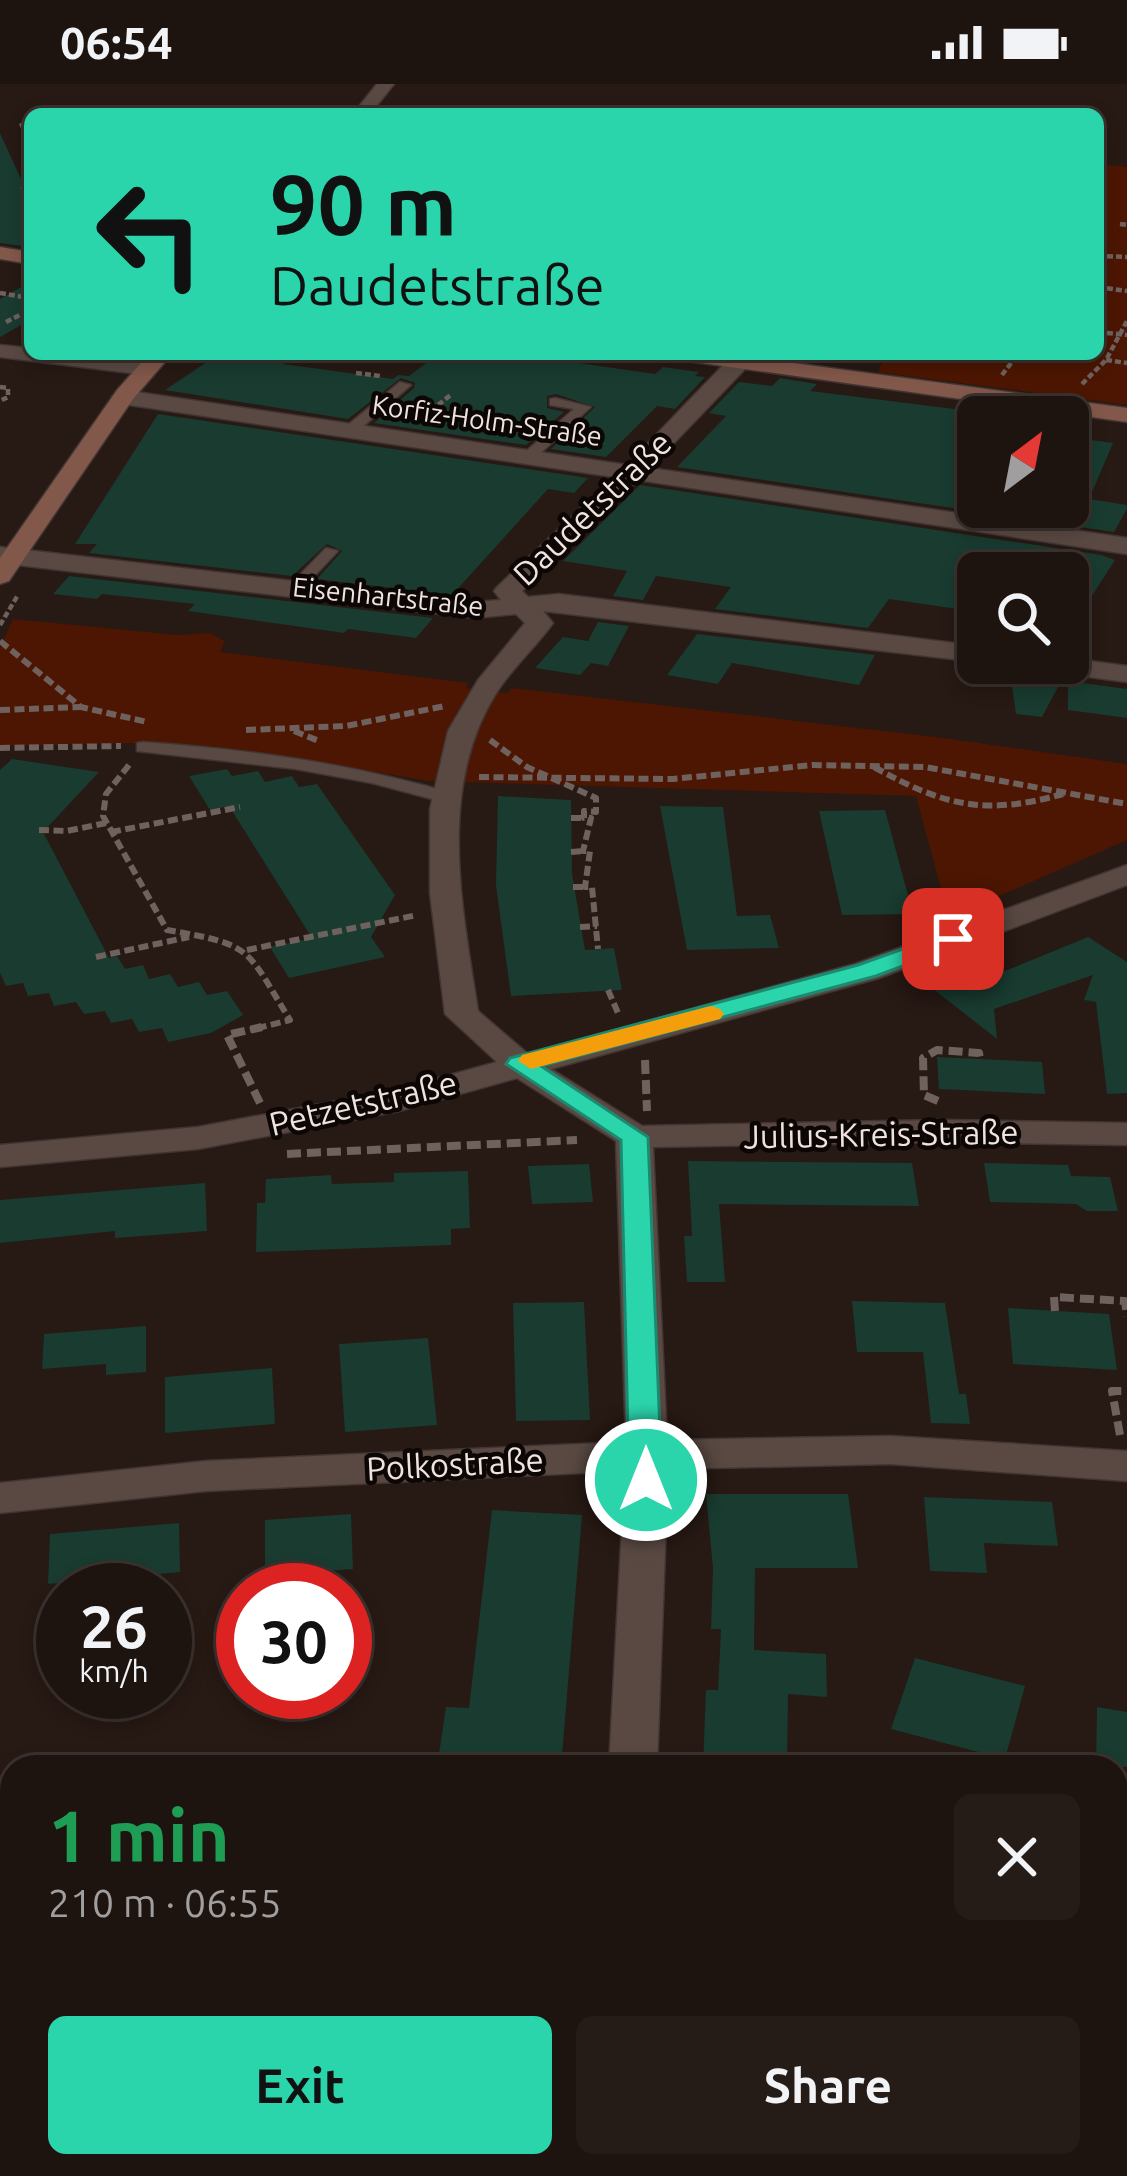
<!DOCTYPE html>
<meta charset="utf-8">
<style>
:root{--surface:#1d130f;--page:#251c18;--text:#f1f3f6;--muted:#a09e9e;--line:#3b322f;--accent:#2bd5ac}
body{margin:0;font-family:Ubuntu,sans-serif;background:var(--page);color:var(--text);height:100vh;display:flex;flex-direction:column;font-size:45px;white-space:nowrap}
*{box-sizing:border-box;margin:0}
p{font-size:39px;color:var(--muted)}
.icon{flex:none;width:66px;height:66px;fill:none;stroke:currentColor;stroke-width:2;stroke-linecap:round;stroke-linejoin:round}
.map{position:relative;flex:1;overflow:hidden}
.side{position:absolute;left:0px;top:1671px;width:1128px;height:423px;display:flex;flex-direction:column;background:var(--surface);border-radius:36px 36px 0 0;box-shadow:0 6px 18px #0003,0 0 0 3px var(--line)}
.side>*{flex:none}
.banner{position:absolute;left:24px;top:24px;width:1080px;height:252px;border-radius:18px;box-shadow:0 6px 18px #0003,0 0 0 3px var(--line);background:#2bd5ac;color:#111;overflow:hidden}
.needle{width:78px;rotate:32deg}
.fabs{position:absolute;left:957px;top:312px;display:grid;gap:24px}
.fabs a{display:grid;place-items:center;width:132px;height:132px;border-radius:18px;background:var(--surface);box-shadow:0 6px 18px #0003,0 0 0 3px var(--line);font-size:60px}
.speed{position:absolute;left:36px;top:1479px;display:flex;gap:24px;font-size:60px;font-weight:700;text-align:center}
.speed>*{display:grid;place-content:center;width:156px;height:156px;border-radius:50%;background:var(--surface);box-shadow:0 6px 18px #0003,0 0 0 3px var(--line);line-height:1}
.speed small{font-size:30px;font-weight:400}
.speed .limit{border:18px solid #d22;background:#fff;color:#111}
.pin{position:absolute;display:grid;place-items:center;width:102px;height:102px;color:#fff;margin:-51px;border-radius:24px;box-shadow:0 6px 18px #0006}
.me{position:absolute;width:132px;margin:-66px;rotate:0deg;stroke-linejoin:round;filter:drop-shadow(0 0 9px #0008)}
.turn{display:flex;align-items:center;gap:42px;height:252px;padding:0 48px;font-size:54px}
.turn .icon{width:156px;height:156px;stroke-width:2.5}
.turn b{display:block;font-size:84px;line-height:102px}
.round{display:grid;place-items:center;flex:none;width:126px;height:126px;border-radius:18px;background:var(--page)}
.overview{display:flex;align-items:center;justify-content:space-between;height:204px;padding:0 48px}
h1{font-size:72px;font-weight:600;line-height:90px;color:#1e9e55}
.primary-button{display:flex;gap:24px;margin-top:auto;padding:24px 48px}
.primary-button a{flex:1;height:138px;border-radius:18px;background:var(--accent);color:#111;font-size:48px;font-weight:600;line-height:138px;text-align:center}
.primary-button a+a{background:var(--page);color:var(--text)}
.status{display:flex;justify-content:space-between;align-items:center;height:84px;padding:0 60px;background:var(--surface);direction:ltr}
.status svg{height:33px;fill:currentColor}
.map>svg:first-child{display:block}
.green{fill:#4c1602}
.building{fill:#193b30}
.lines{fill:none;stroke-linecap:round;stroke-linejoin:round}
.lane-casing{stroke:#413533;stroke-width:3}
.street-casing{stroke:#413533;stroke-width:3}
.secondary-casing{stroke:#413533;stroke-width:3}
.path-far2{stroke:#6f625e;stroke-width:4.5;stroke-dasharray:6 3;stroke-linecap:butt}
.path-far1{stroke:#6f625e;stroke-width:6;stroke-dasharray:10 4.5;stroke-linecap:butt}
.path{stroke:#6f625e;stroke-width:8;stroke-dasharray:14 6;stroke-linecap:butt}
.lane{fill:#5a4943;fill-rule:evenodd}
.street{fill:#5a4943;fill-rule:evenodd}
.secondary{fill:#82584a;fill-rule:evenodd}
.route{fill:#2bd5ac;stroke:#1c8a70;stroke-width:3}
.slow{fill:#f59e0b}
.labels{text-anchor:middle;stroke-width:9;stroke-linejoin:round;paint-order:stroke}
.far-street-label{font-size:27px;fill:#eee3df;stroke:#0c0605}
.street-label{font-size:33px;fill:#eee3df;stroke:#0c0605}
</style>
<div class="status"><b>06:54</b><svg viewBox="0 0 49 12"><path d="M0 12V9h3v3zM5 12V6h3v6zM10 12V3h3v9zM15 12V0h3v12zM26 1h20v11H26zM47 4h2v5h-2z"/></svg></div>
<div class="map">
<svg width="1127" height="2092" viewBox="0 0 1127 2092">
<rect width="100%" height="100%" fill="#271914"/>
<g class="green">
<path d="M1102,80l25,3v238l-249,-33 8,-18h212v-173z"/>
<path d="M13,535l165,16 32,-2 15,8 -5,11 248,31 -2,5 41,5 5,-5 424,49 191,27v76l-178,78 -33,-122 -488,-15 -151,-26 -139,-12 -138,3v-99z"/>
</g>
<g class="building">
<path d="M0,49l30,66v48l-30,-4z"/>
<path d="M30,198v38l-30,17v-38z"/>
<path d="M219,270h78l-14,10 110,15 5,-4 11,1 29,-22h78l139,20 8,-7 36,5 -4,4 10,1 -30,32 -18,-3 -51,51 -55,-8 44,-42 -39,-13 -9,2v12l17,4 -38,33 -152,-22 40,-35 1,-5 -14,-5 -53,41 -183,-29z"/>
<path d="M780,294l37,6 -7,7 168,21v95h90v-70l45,6 -24,56 38,6v4l-13,23 -437,-65 49,-51 -17,-3 30,-31 33,4z"/>
<path d="M158,330l430,64 -14,15 -26,-4 -96,106 -135,-16 25,-28 -15,-7 -35,32 -203,-23 8,-9h-22z"/>
<path d="M640,401l461,70 14,5 -47,73v-64l-90,-16v59l-89,-13 -21,29 -153,-19 16,-22 -75,-11 -13,24 -30,-4 14,-25 -64,-10z"/>
<path d="M69,492l364,42 -17,20 -68,-9 -4,4 -156,-22 7,-7 -93,-10 -5,5 -44,-5z"/>
<path d="M598,538l31,4 -21,40 -17,-3 -11,12 -45,-7 28,-31 25,4z"/>
<path d="M697,550l154,18 24,3 -16,30 -127,-22 -14,21 -51,-9z"/>
<path d="M1011,594l48,7 -17,32 -26,-3z"/>
<path d="M1068,597l59,8v29l-59,-8z"/>
<path d="M12,675l87,13 -56,60 66,126 8,-2 8,13 18,-4 6,14 21,-5 8,13 21,-5 8,13 20,-4 16,24 -32,18 -43,9 -6,-14 -23,4 -7,-13 -21,4 -6,-12 -21,3 -8,-12 -22,4 -5,-13 -21,3 -5,-13 -17,3 -6,-13v-203z"/>
<path d="M227,685l5,7 26,-5 7,11 27,-6 7,11 18,-3 78,111 -24,42 14,20 -96,21 -19,-31 42,-9 -83,-132 -19,4 -21,-34z"/>
<path d="M498,712l73,4 1,74 13,76 29,-2 8,42 -111,6 -15,-110z"/>
<path d="M660,722l63,1 14,109 33,-1 9,33 -92,2z"/>
<path d="M885,726l28,104 -71,1 -23,-104z"/>
<path d="M1088,853l39,25v131l-20,1 -11,-92 -12,-2 9,-25 -99,34 3,30 -65,-51 61,-20 7,5z"/>
<path d="M937,973l105,5 3,32 -106,-5z"/>
<path d="M688,1077l224,2 7,43 -200,-2 6,78h-38l-3,-46h8z"/>
<path d="M984,1079l84,2 3,11 39,1 8,34h-31l-11,-7 -86,-2z"/>
<path d="M589,1080l4,38 -61,2 -4,-38z"/>
<path d="M468,1087l2,57 -19,1v16l-195,7 1,-49h8l1,-24 65,-4 1,9 62,-2v-9z"/>
<path d="M205,1099l2,48 -92,7v-7l-115,12v-43z"/>
<path d="M852,1217l93,2 14,91h7l4,30 -39,-1 -8,-71h-66z"/>
<path d="M584,1218l6,118 -74,1 -3,-118z"/>
<path d="M1008,1224l101,6 8,56 -104,-6z"/>
<path d="M146,1242v46l-40,3v-11l-64,5 2,-35z"/>
<path d="M428,1254l9,87 -92,7 -6,-88z"/>
<path d="M272,1284l3,56 -110,9v-56z"/>
<path d="M706,1410h142l10,74h-103l-1,82 72,4 1,43 -39,-3 -1,73h-84l3,-77h12l3,-61h-10l2,-61z"/>
<path d="M924,1413l128,5 6,44 -74,-3 3,30 -57,-2z"/>
<path d="M492,1426l90,5 -21,252h-124l9,-60 23,1z"/>
<path d="M351,1430l2,55 -88,6v-55z"/>
<path d="M179,1439l1,49 -132,12 2,-50z"/>
<path d="M915,1574l110,28 -20,73 -114,-30z"/>
<path d="M1097,1623l30,5v55h-31z"/>
</g>
<g class="lines">
<g class="lane-casing">
<g id="lane">
<path d="M400,298l11,3 -58,50h-10v-6z"/>
<path d="M555,314l36,9 -58,53h-10v-6l51,-45 -24,-4v-6z"/>
<path d="M326,464l12,3 -38,40h-10v-6z"/>
<path d="M143,658c85,6 168,16 251,36 20,5 45,9 62,20l-9,5 -75,-20 -76,-14 -159,-18v-8z"/>
</g>
</g>
<g class="street-casing">
<g id="street">
<path d="M377,0h17l-24,30h-17z"/>
<path d="M0,261l30,3v6c32,0 104,-4 128,14l-11,7 -147,-18z"/>
<path d="M738,273l11,6 -3,5 -96,100 477,70v16l-489,-74 -116,111 6,6 31,-3 419,52v16l-435,-51 10,12c-18,25 -42,46 -58,72 -58,95 -33,212 -17,316l50,43 327,-90 272,-99v20l-248,93 -328,91 91,57 300,-6 185,3v22l-185,-3 -289,5 14,293 223,-4 237,15v30l-237,-17 -222,5 -11,298h-48l16,-296 -419,20 -206,22v-30l206,-22 420,-19 -10,-301 -99,-63 -118,33 -201,38 -198,18v-22l198,-18 197,-37 102,-28 -52,-48 -15,-121v-84l18,-78 30,-51 47,-57 -9,-9 -41,4 -475,-55v-16l475,55 26,-2 -7,-9 4,-5 116,-109 -491,-73 -11,-7 11,-7 504,75 103,-107z"/>
<path d="M1068,574l59,8v16l-83,-11 -14,-8h38z"/>
<path d="M1116,1800l11,2v42l-11,-2z"/>
<path d="M544,2082h56l-2,10h-56z"/>
</g>
</g>
<g class="secondary-casing">
<g id="secondary">
<path d="M0,163l30,5v12l-30,-5z"/>
<path d="M149,270h23l-39,45 -124,182 -9,3v-26l117,-168z"/>
<path d="M669,270h58l400,54v14l-447,-62z"/>
</g>
</g>
<g class="path-far2">
<path d="M30,39h-9l9,19"/>
<path d="M30,99l-8,3 8,18"/>
<path d="M1120,140l7,1"/>
<path d="M1098,172l29,1"/>
<path d="M1098,203l29,4"/>
<path d="M0,209l30,5"/>
<path d="M6,238l24,-12"/>
<path d="M1098,248l29,3"/>
<path d="M633,270l22,3"/>
<path d="M1106,276l21,3"/>
<path d="M356,289l25,3"/>
<path d="M1002,291l16,-21"/>
<path d="M1082,300l24,-24 21,-39"/>
<path d="M0,303l8,1v9l-8,4"/>
<path d="M424,332l28,-22"/>
<path d="M0,541l18,-30"/>
</g>
<g class="path-far1">
<path d="M0,557l81,66 66,15"/>
<path d="M0,626l81,-3"/>
<path d="M246,646l100,-4 99,-20"/>
<path d="M294,647l25,10"/>
<path d="M490,656l37,27 69,31v14l-12,-1v7h7l-8,33h7l-5,36h7l6,62"/>
<path d="M0,664l121,-2"/>
<path d="M129,681l-23,29 -3,22 64,114c87,15 78,17 123,90l-40,10"/>
<path d="M874,683c70,39 111,49 189,27"/>
<path d="M479,693l194,2 139,-14 113,2 202,37"/>
<path d="M571,734h13"/>
<path d="M39,746l28,1 39,-8"/>
<path d="M111,748l129,-25"/>
<path d="M571,768l12,-1"/>
<path d="M573,803h12"/>
<path d="M580,843l17,-1"/>
<path d="M247,866l170,-35"/>
<path d="M96,873l93,-20"/>
<path d="M608,906l10,23"/>
</g>
<g class="path">
<path d="M645,976l2,51"/>
<path d="M938,1017l-14,-6 -1,-37 14,-8 42,3 1,6"/>
<path d="M260,1019l-33,-68 35,-8"/>
<path d="M287,1070l290,-14"/>
<path d="M1055,1227l-1,-14 71,4 2,15"/>
<path d="M1120,1351l-8,-44h15"/>
</g>
<use href="#lane" class="lane"/>
<use href="#street" class="street"/>
<use href="#secondary" class="secondary"/>
</g>
<path class="route" d="M953,847l9,2v11l-86,32 -335,90 107,71 14,343 -5,8h-23l-5,-8 -8,-340 -115,-76 4,-6 348,-93z"/>
<path class="slow" d="M711,922l9,3 4,5 -4,5 -189,50 -13,-8 4,-6z"/>
<g class="labels">
<g class="far-street-label">
<text transform="translate(487 337) rotate(8)" y="9">Korfiz-Holm-Straße</text>
<text transform="translate(388 513) rotate(6)" y="9">Eisenhartstraße</text>
</g>
<g class="street-label">
<text transform="translate(592 424) rotate(-44)" y="12">Daudetstraße</text>
<text transform="translate(363 1019) rotate(-13)" y="12">Petzetstraße</text>
<text transform="translate(881 1050) rotate(-1)" y="12">Julius-Kreis-Straße</text>
<text transform="translate(455 1380) rotate(-3)" y="12">Polkostraße</text>
</g>
</g>
</svg>
<div class="fabs">
<a><svg class="needle" viewBox="-14 -14 28 28"><path d="M0-13l5 13h-10z" fill="#e53935"/><path d="M0 13l5-13h-10z" fill="#a09e9e"/></svg></a>
<a><svg class="icon" aria-label="search" viewBox="0 0 24 24"><circle cx="10" cy="10" r="6"/><path d="M15 15l6 6"/></svg></a>
</div>
<div class="speed"><div>26<small>km/h</small></div><div class="limit">30</div></div>
<div class="pin" style="left:953px;top:855px;background:#d93025"><svg class="icon" aria-label="arrive" viewBox="0 0 24 24"><path d="M6 21V4h12l-3 4 3 4H6"/></svg></div>
<svg class="me" style="left:646px;top:1396px" viewBox="-20 -20 40 40"><circle r="17" fill="#2bd5ac" stroke="#fff" stroke-width="3"/><path d="M0-11L8 9 0 5-8 9z" fill="#fff"/></svg>
<div class="banner">
<div class="turn"><svg class="icon" aria-label="left" viewBox="0 0 24 24"><path d="M17 20v-9H6M10 6l-5 5 5 5"/></svg><div><b>90 m</b>Daudetstraße</div></div>
</div>
<section class="side">
<div class="overview"><div><h1>1 min</h1><p>210 m · 06:55</p></div><a class="round"><svg class="icon" aria-label="close" viewBox="0 0 24 24"><path d="M6 6l12 12M18 6L6 18"/></svg></a></div>
<div class="primary-button"><a>Exit</a><a>Share</a></div>
</section>
</div>
